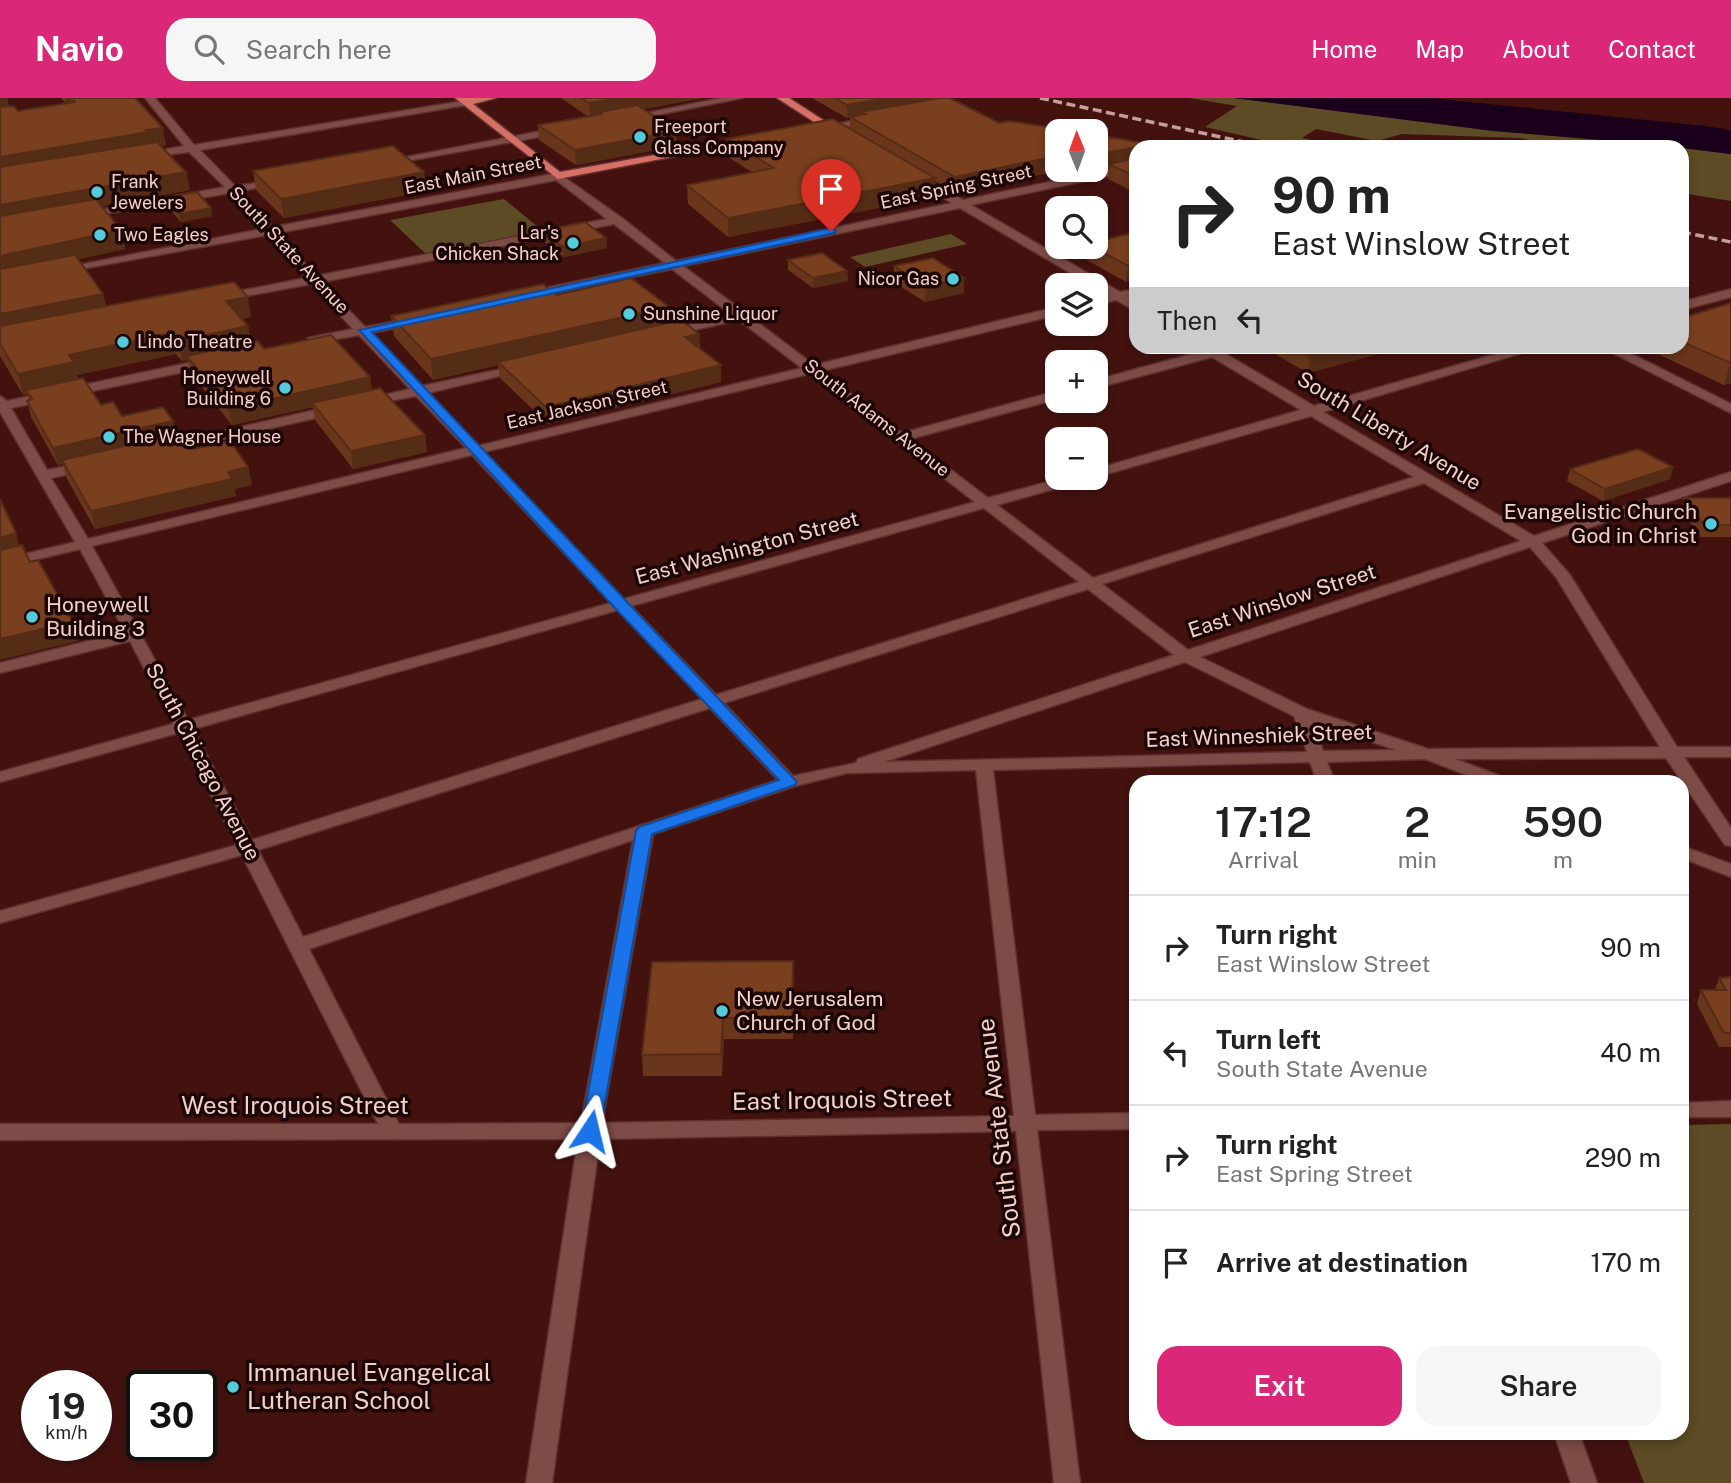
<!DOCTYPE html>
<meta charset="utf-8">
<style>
:root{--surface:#fff;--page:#f6f6f6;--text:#222;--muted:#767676;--line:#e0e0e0;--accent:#db2777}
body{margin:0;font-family:"Public Sans",sans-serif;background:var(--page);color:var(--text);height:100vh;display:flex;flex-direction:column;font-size:26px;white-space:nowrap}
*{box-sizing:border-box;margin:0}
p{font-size:23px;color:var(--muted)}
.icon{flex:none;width:38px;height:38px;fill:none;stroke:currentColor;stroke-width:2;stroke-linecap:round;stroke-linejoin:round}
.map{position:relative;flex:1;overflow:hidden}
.sheet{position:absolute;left:1129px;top:677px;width:560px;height:665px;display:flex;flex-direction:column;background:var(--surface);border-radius:21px;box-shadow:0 4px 10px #0003}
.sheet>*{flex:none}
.top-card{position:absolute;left:1129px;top:42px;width:560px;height:214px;border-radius:21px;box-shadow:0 4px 10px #0003;background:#fff;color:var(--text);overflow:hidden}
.needle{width:46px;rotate:359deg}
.buttons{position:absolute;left:1045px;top:21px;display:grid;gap:14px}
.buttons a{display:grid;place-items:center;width:63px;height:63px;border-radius:14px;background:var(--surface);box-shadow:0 4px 10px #0003;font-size:35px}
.speed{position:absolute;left:21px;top:1272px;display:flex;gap:14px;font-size:35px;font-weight:700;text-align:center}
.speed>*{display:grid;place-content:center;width:91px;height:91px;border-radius:50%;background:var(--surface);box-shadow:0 4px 10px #0003;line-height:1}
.speed small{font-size:18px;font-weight:400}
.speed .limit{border:4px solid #111;border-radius:10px;background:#fff;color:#111}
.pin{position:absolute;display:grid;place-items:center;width:60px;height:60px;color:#fff;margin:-72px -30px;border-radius:50% 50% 50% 0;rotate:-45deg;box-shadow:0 0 7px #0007}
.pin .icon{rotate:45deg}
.me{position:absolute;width:77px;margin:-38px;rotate:10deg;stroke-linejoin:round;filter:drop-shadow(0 0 5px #0008)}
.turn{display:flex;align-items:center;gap:24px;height:147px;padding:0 28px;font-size:32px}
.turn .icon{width:91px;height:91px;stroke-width:2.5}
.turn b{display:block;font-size:49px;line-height:60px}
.then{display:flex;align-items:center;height:66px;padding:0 28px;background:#0003;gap:14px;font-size:26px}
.eta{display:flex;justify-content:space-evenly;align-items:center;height:119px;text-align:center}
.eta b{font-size:42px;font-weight:600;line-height:49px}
.cta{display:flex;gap:14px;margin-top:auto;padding:14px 28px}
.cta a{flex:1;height:80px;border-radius:21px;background:var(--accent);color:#fff;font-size:28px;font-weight:600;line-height:80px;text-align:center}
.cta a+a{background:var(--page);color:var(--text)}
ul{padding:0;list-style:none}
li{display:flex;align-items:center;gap:21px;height:105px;padding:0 28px;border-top:2px solid var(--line)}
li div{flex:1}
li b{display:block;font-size:26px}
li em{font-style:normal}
header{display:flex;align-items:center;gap:42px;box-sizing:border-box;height:98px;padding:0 35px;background:var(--accent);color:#fff}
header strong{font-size:33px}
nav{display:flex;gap:38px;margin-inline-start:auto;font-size:24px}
.search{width:490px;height:63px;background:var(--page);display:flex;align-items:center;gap:18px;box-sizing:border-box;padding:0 24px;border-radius:21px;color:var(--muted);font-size:26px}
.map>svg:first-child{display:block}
.green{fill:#5c4b24}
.water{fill:#1a001b}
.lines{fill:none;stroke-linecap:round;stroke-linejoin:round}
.minor-casing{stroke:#5f302d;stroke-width:3}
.major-casing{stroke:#5f302d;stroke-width:3}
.minor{fill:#7e4c47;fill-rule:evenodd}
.major{fill:#d66f65;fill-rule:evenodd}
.rail{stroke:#c59f9b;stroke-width:3.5;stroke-dasharray:9 4.5;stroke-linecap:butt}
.wall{fill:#69361b}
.shaded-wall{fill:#552c16}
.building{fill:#7a3f1f;stroke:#552c16;stroke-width:2}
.route{fill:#1a73e8;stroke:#114b97;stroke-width:2}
.poi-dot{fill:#53cbda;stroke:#1c0706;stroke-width:2.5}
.labels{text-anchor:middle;stroke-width:7;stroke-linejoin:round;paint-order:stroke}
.far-poi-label{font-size:18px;fill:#f2d0cb;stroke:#1c0706;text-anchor:start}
.far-street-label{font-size:18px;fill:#f2d0cb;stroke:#1c0706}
.street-label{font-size:21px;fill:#f2d0cb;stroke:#1c0706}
.poi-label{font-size:21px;fill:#f2d0cb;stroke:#1c0706;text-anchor:start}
.near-street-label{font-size:24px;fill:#f2d0cb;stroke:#1c0706}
.near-poi-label{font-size:24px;fill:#f2d0cb;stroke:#1c0706;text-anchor:start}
</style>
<header>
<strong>Navio</strong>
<div class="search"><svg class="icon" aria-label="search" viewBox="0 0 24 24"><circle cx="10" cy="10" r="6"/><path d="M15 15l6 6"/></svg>Search here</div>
<nav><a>Home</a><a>Map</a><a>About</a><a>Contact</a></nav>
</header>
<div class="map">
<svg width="1731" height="1385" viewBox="0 0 1731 1385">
<rect width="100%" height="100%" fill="#43120f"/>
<g class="green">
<path d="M1189,0h45l260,33 184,16h-120l-38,-9 -118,-4 -25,7 -61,-12 -14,9 45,9h-56l-86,-20 32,-21z"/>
<path d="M1682,50l49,6v47l-49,-8z"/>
<path d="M504,101l39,32 -117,23 -36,-34z"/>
<path d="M951,136l16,10 -102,23 -15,-10z"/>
<path d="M1731,1026v359h-87l-19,-50h57v-308z"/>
</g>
<path class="water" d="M1234,0h196l275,28 26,4v24l-87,-11 -150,-12z"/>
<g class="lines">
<g class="minor-casing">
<g id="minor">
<path d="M145,0h10l39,47 275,-45v4l-3,1 -266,45 35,36 48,-7v4l-43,8 33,36 285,-54 64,45 54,43 276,-58 -42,-25 -1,-2 5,-3 49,27 173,-36v6l-165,35 149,87 16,-3v7l-8,1 8,5v9l-20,-11 -20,5v-6l12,-4 -12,-7v-3h-5l-131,-77 -277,58 131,99 243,-58v8l-236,56 81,62 155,-42v8l-147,40 78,59 74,-20h22l-2,3 -85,24 96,73 321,-101 -103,-61 -215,61v-8l205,-59 -89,-53 -116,31v-8l107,-29 -6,-5h47l-20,7 90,53 210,-60h21l-222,66 211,124 197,-64v9l-189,62 28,32 107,172h54v10h-47l47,71v18l-6,-1 -59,-87 -211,1 51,19 3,4h-24l-60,-23 -98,3 8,20h-18l-7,-20 -317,8 42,345 101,-2v16l-99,1 43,353h-26l-38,-352 -416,8 -48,344h-26l52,-344 -578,1v-16h378l-136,-269 -242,68v-12l237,-66 -59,-112 -178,49v-10l173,-48 -43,-83 -130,32v-10l125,-31 -45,-83 -80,19v-8l75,-18 -75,-130v-16l7,5 205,-43 6,4 -6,4 -201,42 36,62 41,-8 7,4 -2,3 -42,9 37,61 378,-91 -50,-52 -53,10v-6l47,-11 -51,-54 -51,9v-6l45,-9 -42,-45 -92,17v-6l87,-17 -39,-43 -208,38 -2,-2 6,-3 199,-39 -32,-36 -151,25v-4l4,-1 142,-26 -36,-35 -48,6v-4l43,-8zM556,82l51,39 -291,57 -38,-43zM614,126l51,39 -134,28 -4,1v6l145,-29 60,46 -65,15v6l72,-16 63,48 -324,78 -50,-53 97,-23v-6l-103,22 -51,-53 48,-10v-6l-54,10 -43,-45zM809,276l166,128 -351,97 -140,-147zM472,357l139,148 -423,117 -96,-174zM1424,385l97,58 -333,109 -86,-66zM984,410l95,74 -363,113 -85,-89zM1530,449l26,30 104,170 -232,2 -121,-40 -107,-52zM1088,491l86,66 -316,104 -2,4 -63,13 -69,-73zM618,512l84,89 -450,141 -59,-111zM1185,564l109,54 13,36 -423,10zM710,610l68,72 -475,157 -45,-87zM1313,624l83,28 -73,1zM976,672l38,346 -412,7 51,-289 142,-48 52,-13zM633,742l-52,283 -182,1 -90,-175z"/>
<path d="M721,0h21l-115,23 -5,-3z"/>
<path d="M874,18l5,3 -2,2 -48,9 -5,-3z"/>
<path d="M562,29l5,3 -1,2 -180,33 -5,-3z"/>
<path d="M1731,191v8l-49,13v-8z"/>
<path d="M1599,248h17l115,58v9z"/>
<path d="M337,307l5,1v6l-176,40 -7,-4 7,-4z"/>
<path d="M1682,748l49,18v13l-49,-19z"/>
<path d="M1731,1003v16h-49v-14z"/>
<path d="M1554,1335h25l18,50h-26z"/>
</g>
</g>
<g class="major-casing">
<g id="major">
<path d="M455,0h41l-23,6 87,68 189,-34 5,3 -196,38z"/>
<path d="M777,0h12l45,29 -9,2z"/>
</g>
</g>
<use href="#minor" class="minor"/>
<use href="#major" class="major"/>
<g class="rail">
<path d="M1040,0l227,49"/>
<path d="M1682,134l49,10"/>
</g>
</g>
<g class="wall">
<path d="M0,0h7l2,8 9,5 48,-8 -5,-5h74l31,47 -5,1 25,26 4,18 -88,16 19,24 4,19 -47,10 25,35 3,12 145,11 -10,2 7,7 3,17 13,6 108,40 53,46 2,17 -74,17 -38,-49 -2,-13 -81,18 -42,-53 -2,-12 -6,1 -6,-7 -99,21 1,4 23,26 21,11 54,18 18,15 54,18 4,18 -18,4 2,7 -141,33 -29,-52 -3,-13 -5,1 -27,-48 -4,-16 2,-1 -2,-6 -4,1 -23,-39z"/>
<path d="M561,0h142l-60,11 34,37 -101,19 -37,-25 -1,-15 49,-9z"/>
<path d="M812,0h121v1l66,24 -45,70 -19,-12v16l-207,40 -40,-33 -1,-19 65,-13 -24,-15 -1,-18 123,-10v-11h-3z"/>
<path d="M1136,49v46l-28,-14 1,-12 -17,3h-1h5z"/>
<path d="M253,73l174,20 -143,27 -28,-28z"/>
<path d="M165,99l47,19 -31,6 -14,-16z"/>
<path d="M542,133l65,17 -43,9 -21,-16z"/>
<path d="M1136,134l-10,50 -39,-22 1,-13h8z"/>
<path d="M788,162l59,11 1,10 -35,7 -25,-18z"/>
<path d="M894,168l70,12v15l-39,9 -31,-20z"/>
<path d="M557,197l113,27 29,12 1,15 21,16v17l-173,42 -48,-46 -2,-13 -65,15 -39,-44 -3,-20z"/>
<path d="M1731,205v80l-7,2 -79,-37 1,-2h36v-28z"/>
<path d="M1276,248h131l-99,27 -33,-19z"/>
<path d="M1439,248h24l-16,5z"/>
<path d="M1673,369l-3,12 -67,22 -36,-20 3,-12z"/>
<path d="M1684,400h47v39h-30l-20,-27z"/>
<path d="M1731,879v70h-12l-22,-43 4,-14h14l4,-12z"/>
<path d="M794,883l-1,58h-69l-2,37h-79l-1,-21z"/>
</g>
<g class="shaded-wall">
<path d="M0,0h7l4,15 -11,2z"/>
<path d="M65,0h6l1,5 -6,1z"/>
<path d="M618,0h85l-101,18v-2l-2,-2 1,5 -11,2 -1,-16z"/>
<path d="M886,0h47v5l-72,9v4l-14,2v-13z"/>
<path d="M163,30l3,17 -166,30v-18z"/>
<path d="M677,33v15l-101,19 -1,-15z"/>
<path d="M1136,50v14l-27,2v3l-17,3h4v-15z"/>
<path d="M1057,58v14h7l-110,23 1,-16z"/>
<path d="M186,74l4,18 -190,35v-20z"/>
<path d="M424,74l3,19 -143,27 -3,-19z"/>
<path d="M935,80v19l-207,40v-19z"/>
<path d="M211,110l1,8 -31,6 -2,-8z"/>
<path d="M121,132l4,19 -125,28v-21z"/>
<path d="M606,140l1,10 -43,9 -1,-10z"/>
<path d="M1136,166v16l-10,2 2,-16z"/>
<path d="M847,173l1,10 -35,7v-10z"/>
<path d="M964,180v15l-39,9 1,-15z"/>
<path d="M103,196l5,20 -108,21v-21z"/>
<path d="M248,199l3,20 -21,4 -4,-20z"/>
<path d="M669,209l1,19 -172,36v3l-65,15 -2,-21z"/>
<path d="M248,228l3,21 -64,9 1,4 -6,1 -4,-20z"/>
<path d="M171,235l5,21 -99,21 2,8 -53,7 1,4 -4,1 -5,-21 51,-19z"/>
<path d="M699,236l1,16 -15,-13z"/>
<path d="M1348,248h59l-99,27 2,-17z"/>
<path d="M1448,248h15l-16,5z"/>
<path d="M1730,265h1v20l-7,2z"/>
<path d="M721,267v17l-173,42 -2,-17z"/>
<path d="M370,279l3,17 -61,9 1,4 -81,18 -4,-16z"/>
<path d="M173,323l4,17 -115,22 1,4 -5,1 -5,-17z"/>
<path d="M425,337l2,17 -74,17 -2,-18z"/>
<path d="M248,369l4,18 -18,4 2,7 -141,33 -4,-18 137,-39z"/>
<path d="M1673,369l-3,12 -67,22 2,-12z"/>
<path d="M16,435l5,19 -21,6v-20z"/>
<path d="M73,524l5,19 -78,19v-21z"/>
<path d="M793,863l1,20 -1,58 -1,-21z"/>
<path d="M723,920l1,21 -2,37 -1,-22z"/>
</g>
<g class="building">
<path d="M72,0h63l28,30 -17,2 2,2 -148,25v-50l14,-1 4,5 57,-9z"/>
<path d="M581,0h37l-29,5z"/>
<path d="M835,0h51l-39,7z"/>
<path d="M940,0h10l49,25 10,-2 63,10h-15v25l-102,21 -105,-60 15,-3 -4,-2z"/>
<path d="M637,7l40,26 -102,19 -37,-25 64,-11 -2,-2z"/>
<path d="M833,21l102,59 -207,40 -41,-33 87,-17 -47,-29z"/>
<path d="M1096,37l72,12h-32l-40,8z"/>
<path d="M157,44l29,30 -186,33v-38z"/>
<path d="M393,48l31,26 -143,27 -28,-28z"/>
<path d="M1136,60v19l-27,-13z"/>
<path d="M197,94l14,16 -32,6 -14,-17z"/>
<path d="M96,101l25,31 -121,26v-40z"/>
<path d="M585,124l21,16 -43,9 -21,-16z"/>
<path d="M1136,134v32l-8,2 -35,-19h3v-5z"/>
<path d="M822,155l25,18 -34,7 -25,-18z"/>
<path d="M75,157l28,39 -103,20v-45z"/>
<path d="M933,160l31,20 -38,9 -32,-21z"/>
<path d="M631,180l38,29 -238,52 -40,-43 152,-32 14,11z"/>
<path d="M234,184l14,15 -22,4 22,25 -70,15 -7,-8 -102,22 5,7 -56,12 -18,-30v-18z"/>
<path d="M1731,205v60l-49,-21v-24z"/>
<path d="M681,222l18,14 -14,3 36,28 -175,42 -48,-45z"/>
<path d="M331,237l39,42 -142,32 -41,-53 71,-15 6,8z"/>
<path d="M1293,248h55l-38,10z"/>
<path d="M83,280l18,27 12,-3 9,14 41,-9 10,14 -120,27 -26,-47 5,-2 -6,-9z"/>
<path d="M380,290l45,47 -74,16 -39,-48z"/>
<path d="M182,335l12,16 36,-8 18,26 -20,5 4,7 -141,32 -29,-51z"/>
<path d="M1638,351l35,18 -68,22 -35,-20z"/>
<path d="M1684,400h47v27h-27z"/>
<path d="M0,401l16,34 -16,5z"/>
<path d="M22,447l8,17 8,-2 35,62 -73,17v-89z"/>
<path d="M793,863l-1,57h-69l-2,36 -79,1 10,-93z"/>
<path d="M1731,879v56h-7l-23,-43h25l-7,-12z"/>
</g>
<path class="route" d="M831,130l5,3 -1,2 -463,99 425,450 -2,3 -143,49 -52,297 -3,5h-14l-2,-5 55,-300 3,-4 140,-47 -165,-173 -255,-277z"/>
<g class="poi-dot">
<circle cx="640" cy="39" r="7"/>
<circle cx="97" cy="94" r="7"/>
<circle cx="100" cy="137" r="7"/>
<circle cx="573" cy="145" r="7"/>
<circle cx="953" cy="181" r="7"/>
<circle cx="629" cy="216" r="7"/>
<circle cx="123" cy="244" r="7"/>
<circle cx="285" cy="290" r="7"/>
<circle cx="109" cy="339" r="7"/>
<circle cx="1711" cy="426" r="7"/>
<circle cx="32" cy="519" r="7"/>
<circle cx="722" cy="913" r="7"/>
<circle cx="233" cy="1289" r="7"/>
</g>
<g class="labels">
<g class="far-poi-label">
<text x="654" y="35">Freeport<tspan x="654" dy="21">Glass Company</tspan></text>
<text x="111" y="90">Frank<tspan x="111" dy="21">Jewelers</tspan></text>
<text x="559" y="141" text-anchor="end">Lar's<tspan x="559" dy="21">Chicken Shack</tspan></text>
<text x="114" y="143">Two Eagles</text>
<text x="939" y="187" text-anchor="end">Nicor Gas</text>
<text x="643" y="222">Sunshine Liquor</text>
<text x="137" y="250">Lindo Theatre</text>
<text x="271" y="286" text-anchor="end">Honeywell<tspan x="271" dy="21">Building 6</tspan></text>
<text x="123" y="345">The Wagner House</text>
</g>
<g class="far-street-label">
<text transform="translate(473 77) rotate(-11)" y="6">East Main Street</text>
<text transform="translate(956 89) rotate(-12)" y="6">East Spring Street</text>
<text transform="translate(289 152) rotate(47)" y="6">South State Avenue</text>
<text transform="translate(587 307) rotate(-13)" y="6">East Jackson Street</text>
<text transform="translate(877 320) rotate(38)" y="6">South Adams Avenue</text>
</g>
<g class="street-label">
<text transform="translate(1389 333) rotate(31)" y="7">South Liberty Avenue</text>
<text transform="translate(747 450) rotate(-15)" y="7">East Washington Street</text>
<text transform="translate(1282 503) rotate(-18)" y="7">East Winslow Street</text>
<text transform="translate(1259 638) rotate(-2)" y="7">East Winneshiek Street</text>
<text transform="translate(203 664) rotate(62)" y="7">South Chicago Avenue</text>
</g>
<g class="poi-label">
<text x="1697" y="421" text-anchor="end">Evangelistic Church<tspan x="1697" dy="24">God in Christ</tspan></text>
<text x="46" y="514">Honeywell<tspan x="46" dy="24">Building 3</tspan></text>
<text x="736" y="908">New Jerusalem<tspan x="736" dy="24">Church of God</tspan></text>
</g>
<g class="near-street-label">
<text transform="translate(842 1002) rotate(-1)" y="8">East Iroquois Street</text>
<text x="295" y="1016">West Iroquois Street</text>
<text transform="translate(999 1030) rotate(-97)" y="8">South State Avenue</text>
</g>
<g class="near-poi-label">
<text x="247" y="1283">Immanuel Evangelical<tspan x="247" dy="28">Lutheran School</tspan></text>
</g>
</g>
</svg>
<div class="buttons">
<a><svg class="needle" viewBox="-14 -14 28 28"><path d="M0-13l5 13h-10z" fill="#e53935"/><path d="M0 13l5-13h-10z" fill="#767676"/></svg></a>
<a><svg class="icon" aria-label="search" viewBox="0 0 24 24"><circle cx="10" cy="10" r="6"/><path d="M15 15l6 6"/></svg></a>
<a><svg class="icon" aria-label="layers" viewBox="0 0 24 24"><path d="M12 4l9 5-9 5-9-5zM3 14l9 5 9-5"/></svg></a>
<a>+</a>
<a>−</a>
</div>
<div class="speed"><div>19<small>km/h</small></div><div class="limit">30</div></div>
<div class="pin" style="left:831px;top:133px;background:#d93025"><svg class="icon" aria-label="arrive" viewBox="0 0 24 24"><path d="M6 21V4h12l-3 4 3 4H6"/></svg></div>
<svg class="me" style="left:590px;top:1033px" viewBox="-20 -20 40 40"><path d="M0-17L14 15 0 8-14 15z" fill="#1a73e8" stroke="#fff" stroke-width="4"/></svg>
<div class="top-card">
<div class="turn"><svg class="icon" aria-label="right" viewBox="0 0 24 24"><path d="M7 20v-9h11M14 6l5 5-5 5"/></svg><div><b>90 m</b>East Winslow Street</div></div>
<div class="then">Then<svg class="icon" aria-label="left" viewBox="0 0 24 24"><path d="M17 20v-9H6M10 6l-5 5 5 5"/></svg></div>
</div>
<section class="sheet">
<div class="eta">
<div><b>17:12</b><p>Arrival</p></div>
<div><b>2</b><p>min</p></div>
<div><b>590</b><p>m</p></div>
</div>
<ul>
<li><svg class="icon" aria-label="right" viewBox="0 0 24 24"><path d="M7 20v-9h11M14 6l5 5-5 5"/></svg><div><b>Turn right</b><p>East Winslow Street</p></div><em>90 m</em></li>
<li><svg class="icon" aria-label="left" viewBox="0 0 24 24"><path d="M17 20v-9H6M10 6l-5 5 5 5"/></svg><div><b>Turn left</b><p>South State Avenue</p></div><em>40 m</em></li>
<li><svg class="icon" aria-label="right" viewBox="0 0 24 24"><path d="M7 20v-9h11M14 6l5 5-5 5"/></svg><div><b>Turn right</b><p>East Spring Street</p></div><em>290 m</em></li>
<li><svg class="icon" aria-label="arrive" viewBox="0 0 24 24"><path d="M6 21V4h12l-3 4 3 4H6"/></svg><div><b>Arrive at destination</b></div><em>170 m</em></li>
</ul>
<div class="cta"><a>Exit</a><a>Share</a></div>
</section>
</div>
